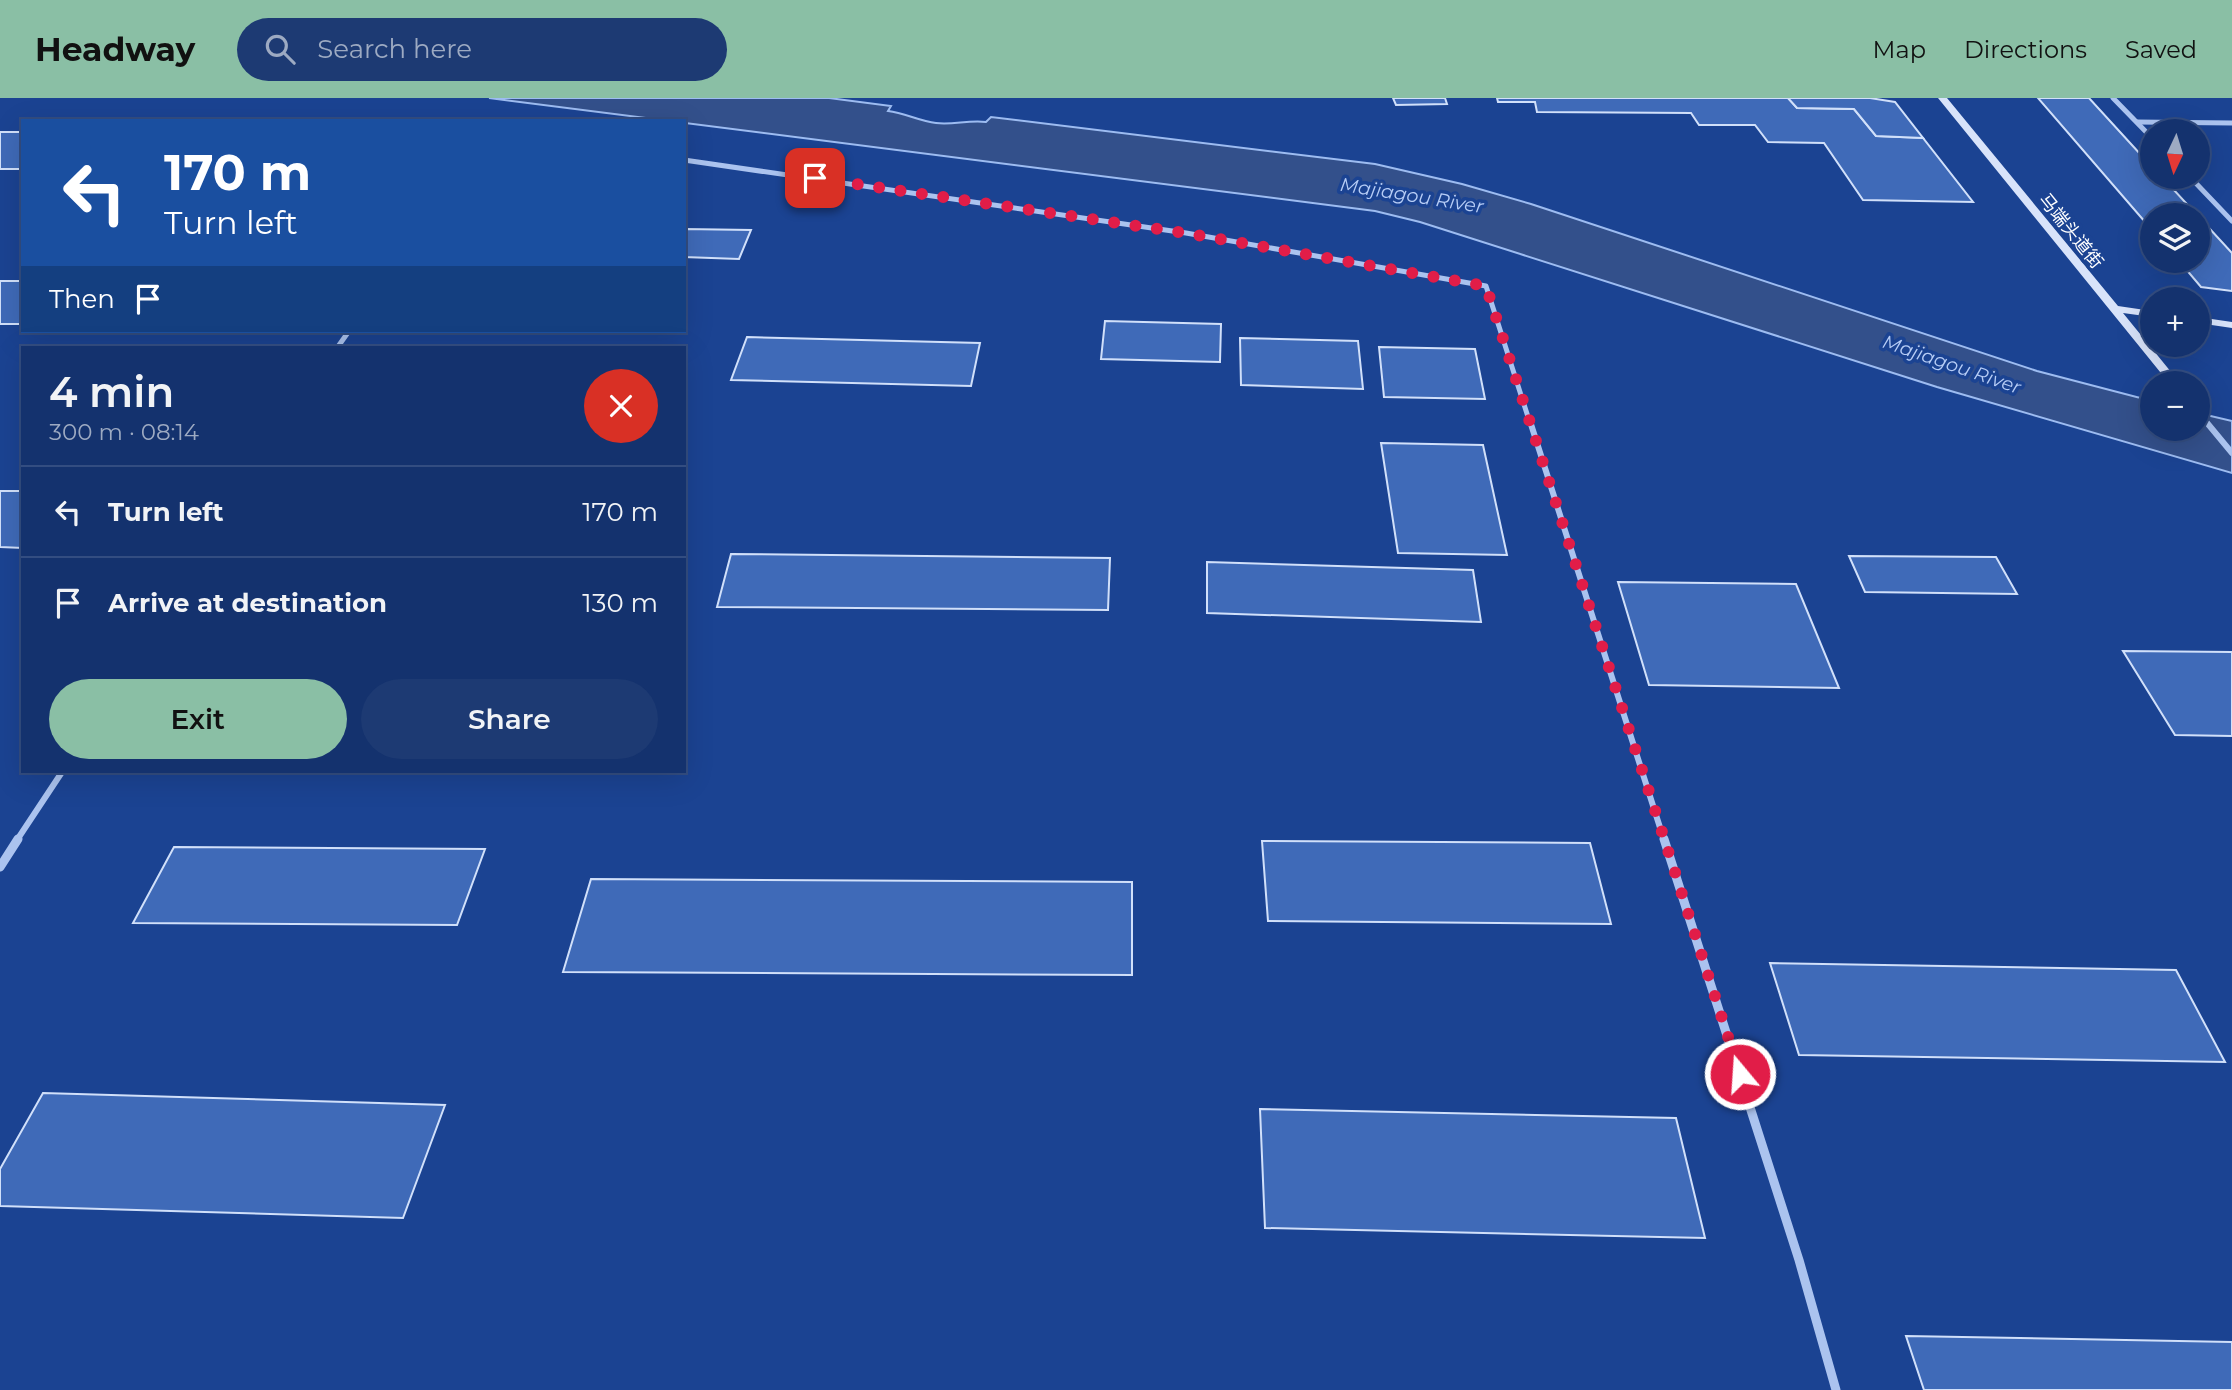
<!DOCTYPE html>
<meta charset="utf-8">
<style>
:root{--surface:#14326e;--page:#1d3a73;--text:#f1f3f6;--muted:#9daac2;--line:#334d81;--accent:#8abfa5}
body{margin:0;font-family:Montserrat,"Noto Sans SC",sans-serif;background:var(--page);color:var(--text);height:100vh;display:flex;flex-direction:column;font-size:26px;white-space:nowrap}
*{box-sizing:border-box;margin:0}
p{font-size:23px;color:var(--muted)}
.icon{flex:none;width:38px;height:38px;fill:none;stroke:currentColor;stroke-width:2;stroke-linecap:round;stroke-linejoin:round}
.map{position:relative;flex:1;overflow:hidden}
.side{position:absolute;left:21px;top:248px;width:665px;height:427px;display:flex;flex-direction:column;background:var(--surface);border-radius:0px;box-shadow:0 7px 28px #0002,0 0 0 2px var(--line)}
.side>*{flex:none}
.hud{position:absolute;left:21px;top:21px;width:665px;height:214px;border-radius:0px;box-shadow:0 7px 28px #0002,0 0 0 2px var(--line);background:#1a4fa0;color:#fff;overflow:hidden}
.needle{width:46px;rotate:184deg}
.tools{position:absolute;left:2140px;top:21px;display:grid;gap:14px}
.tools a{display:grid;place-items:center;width:70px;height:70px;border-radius:50%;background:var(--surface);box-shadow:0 7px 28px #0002,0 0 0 2px var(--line);font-size:35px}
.pin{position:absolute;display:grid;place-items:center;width:60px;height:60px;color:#fff;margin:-30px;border-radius:14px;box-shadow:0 4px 10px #0006}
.me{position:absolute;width:77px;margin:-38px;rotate:342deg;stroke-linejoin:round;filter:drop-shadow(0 0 5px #0008)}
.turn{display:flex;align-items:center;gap:24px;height:147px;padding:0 28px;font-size:32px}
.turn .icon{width:91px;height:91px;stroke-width:2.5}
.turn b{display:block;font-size:49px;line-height:60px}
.then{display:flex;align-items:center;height:66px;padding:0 28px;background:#0003;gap:14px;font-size:26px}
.round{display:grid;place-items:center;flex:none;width:74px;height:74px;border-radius:37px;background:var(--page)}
.head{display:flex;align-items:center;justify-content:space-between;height:119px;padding:0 28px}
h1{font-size:42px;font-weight:600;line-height:52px}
.primary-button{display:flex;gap:14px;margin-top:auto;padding:14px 28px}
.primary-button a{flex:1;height:80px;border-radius:42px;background:var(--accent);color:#111;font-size:28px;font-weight:600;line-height:80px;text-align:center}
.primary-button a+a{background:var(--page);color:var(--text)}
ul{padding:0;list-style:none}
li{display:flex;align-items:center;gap:21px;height:91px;padding:0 28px;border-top:2px solid var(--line)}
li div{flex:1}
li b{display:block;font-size:26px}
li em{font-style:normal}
header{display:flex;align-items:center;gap:42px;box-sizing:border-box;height:98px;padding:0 35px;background:var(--accent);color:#111}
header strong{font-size:33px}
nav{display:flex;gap:38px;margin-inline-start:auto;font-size:24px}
.search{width:490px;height:63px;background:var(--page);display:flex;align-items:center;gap:18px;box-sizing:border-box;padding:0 24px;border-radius:38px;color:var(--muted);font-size:26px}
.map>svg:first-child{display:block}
.water{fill:#33508b;stroke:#9dbcf1;stroke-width:2}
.building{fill:#3f6ab8;stroke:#d1e0fa;stroke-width:2}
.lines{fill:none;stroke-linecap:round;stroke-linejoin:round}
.street-far2{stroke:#abc3ef;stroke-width:5}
.street-far1{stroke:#abc3ef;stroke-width:6}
.street{stroke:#abc3ef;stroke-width:9}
.secondary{fill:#d8e3fa;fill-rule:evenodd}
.route{stroke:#e11d48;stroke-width:12;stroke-dasharray:0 21.6}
.labels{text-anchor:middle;stroke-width:7;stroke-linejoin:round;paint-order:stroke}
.far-street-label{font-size:18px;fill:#fff;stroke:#1b4392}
.far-water-label{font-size:19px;font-style:italic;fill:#b7cdf6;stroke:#1b4392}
</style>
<header>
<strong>Headway</strong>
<div class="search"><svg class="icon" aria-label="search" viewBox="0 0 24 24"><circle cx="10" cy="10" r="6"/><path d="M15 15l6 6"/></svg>Search here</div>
<nav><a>Map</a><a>Directions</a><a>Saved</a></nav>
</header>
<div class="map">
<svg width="2232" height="1292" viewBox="0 0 2232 1292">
<rect width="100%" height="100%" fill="#1b4392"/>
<path class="water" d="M489,0h340l62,8 -3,5c17,2 31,10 48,12 17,2 32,-3 50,-1l5,-5 384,47 87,20 69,20 506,167 115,30v28h46v-16l34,8v52l-295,-86 -517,-165 -45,-11z"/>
<g class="building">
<path d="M1393,0h52l2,6 -51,1z"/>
<path d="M1497,0h291l9,10 57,1 22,27 47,2 50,64 -110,-2 -39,-57 -56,-1 -13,-17h-56l-8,-12 -154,-1 -2,-10h-37z"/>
<path d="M1788,0h82l25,4 28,36 -47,-2 -22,-27 -57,-1z"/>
<path d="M2038,0h51l63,69v10h10l35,38h-45v15z"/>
<rect x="0" y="34" width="23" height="37"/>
<path d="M2198,118l34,37v38l-31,-4 -22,-26h19z"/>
<path d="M684,131l67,1 -12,29 -55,-2z"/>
<rect x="0" y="183" width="23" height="43"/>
<path d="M1105,223l116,3 -1,38 -119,-3z"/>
<path d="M747,239l233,6 -9,43 -240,-6z"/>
<path d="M1240,240l118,3 5,48 -122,-4z"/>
<path d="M1379,249l96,2 10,50 -101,-2z"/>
<path d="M1381,345l102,2 24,110 -109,-2z"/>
<path d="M0,393h23v57l-23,-1z"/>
<path d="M731,456l379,4 -2,52 -391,-3z"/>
<path d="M1849,458l147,1 21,37 -152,-2z"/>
<path d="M1207,464l266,8 8,52 -274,-9z"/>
<path d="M1618,484l178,2 43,104 -190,-3z"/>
<path d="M2123,553l109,1v84l-57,-1z"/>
<path d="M1262,743l328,2 21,81 -343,-3z"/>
<path d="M174,749l311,2 -28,76 -324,-2z"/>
<path d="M591,781l541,3v93l-569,-3z"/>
<path d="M1770,865l406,7 49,92 -426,-7z"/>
<path d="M43,995l402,12 -42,113 -403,-12v-37z"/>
<path d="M1260,1011l416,9 29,120 -440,-10z"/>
<path d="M1906,1238l326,6v48h-308z"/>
</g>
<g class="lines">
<g class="street-far2">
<path d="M2113,0l39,40"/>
<path d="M2137,24l95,1"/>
<path d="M684,62l502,73 300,53 43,134"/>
<path d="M2190,79l42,44"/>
<path d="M337,250l12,-17"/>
<path d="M2198,314l7,8"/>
</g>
<g class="street-far1">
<path d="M1529,320l135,422"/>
<path d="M2203,320l29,35"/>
<path d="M17,742l45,-68"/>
</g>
<g class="street">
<path d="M1664,741l135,421 37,130"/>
<path d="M0,769l18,-28"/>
</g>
<g class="secondary">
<path d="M1938,0h9l171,208 34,5v6l-29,-4 57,70h-11z"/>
<path d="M2198,219l34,5v6l-34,-5z"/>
</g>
</g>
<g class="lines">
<path class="route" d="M815,80l370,55 301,53 254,788"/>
</g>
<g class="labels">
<g class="far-street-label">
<text transform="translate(2071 133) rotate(51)" y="6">马端头道街</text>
</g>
<g class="far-water-label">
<text transform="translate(1412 97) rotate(9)" y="7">Majiagou River</text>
<text transform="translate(1952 266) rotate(19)" y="7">Majiagou River</text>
</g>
</g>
</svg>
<div class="tools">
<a><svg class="needle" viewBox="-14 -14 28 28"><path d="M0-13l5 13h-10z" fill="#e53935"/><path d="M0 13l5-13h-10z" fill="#9daac2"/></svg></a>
<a><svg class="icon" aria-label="layers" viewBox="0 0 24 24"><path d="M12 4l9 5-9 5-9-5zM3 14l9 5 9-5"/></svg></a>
<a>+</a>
<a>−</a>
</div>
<div class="pin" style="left:815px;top:80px;background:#d93025"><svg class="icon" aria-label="arrive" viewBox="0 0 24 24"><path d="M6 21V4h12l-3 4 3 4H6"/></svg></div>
<svg class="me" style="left:1740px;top:976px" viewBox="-20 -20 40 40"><circle r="17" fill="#e11d48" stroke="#fff" stroke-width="3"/><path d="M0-11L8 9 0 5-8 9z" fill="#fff"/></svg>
<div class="hud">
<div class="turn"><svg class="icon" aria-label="left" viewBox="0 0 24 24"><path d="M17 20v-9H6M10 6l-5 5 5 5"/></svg><div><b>170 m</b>Turn left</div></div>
<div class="then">Then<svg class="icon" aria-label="arrive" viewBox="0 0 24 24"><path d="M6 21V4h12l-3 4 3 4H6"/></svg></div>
</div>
<section class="side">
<div class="head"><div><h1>4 min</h1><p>300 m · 08:14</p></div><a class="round" style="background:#d93025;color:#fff"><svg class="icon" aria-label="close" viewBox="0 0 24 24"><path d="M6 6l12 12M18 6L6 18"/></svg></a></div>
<ul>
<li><svg class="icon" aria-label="left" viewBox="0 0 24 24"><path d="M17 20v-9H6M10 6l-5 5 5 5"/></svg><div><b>Turn left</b></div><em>170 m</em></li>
<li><svg class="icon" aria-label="arrive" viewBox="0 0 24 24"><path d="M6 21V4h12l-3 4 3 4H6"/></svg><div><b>Arrive at destination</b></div><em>130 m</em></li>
</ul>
<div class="primary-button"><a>Exit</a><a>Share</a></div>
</section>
</div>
